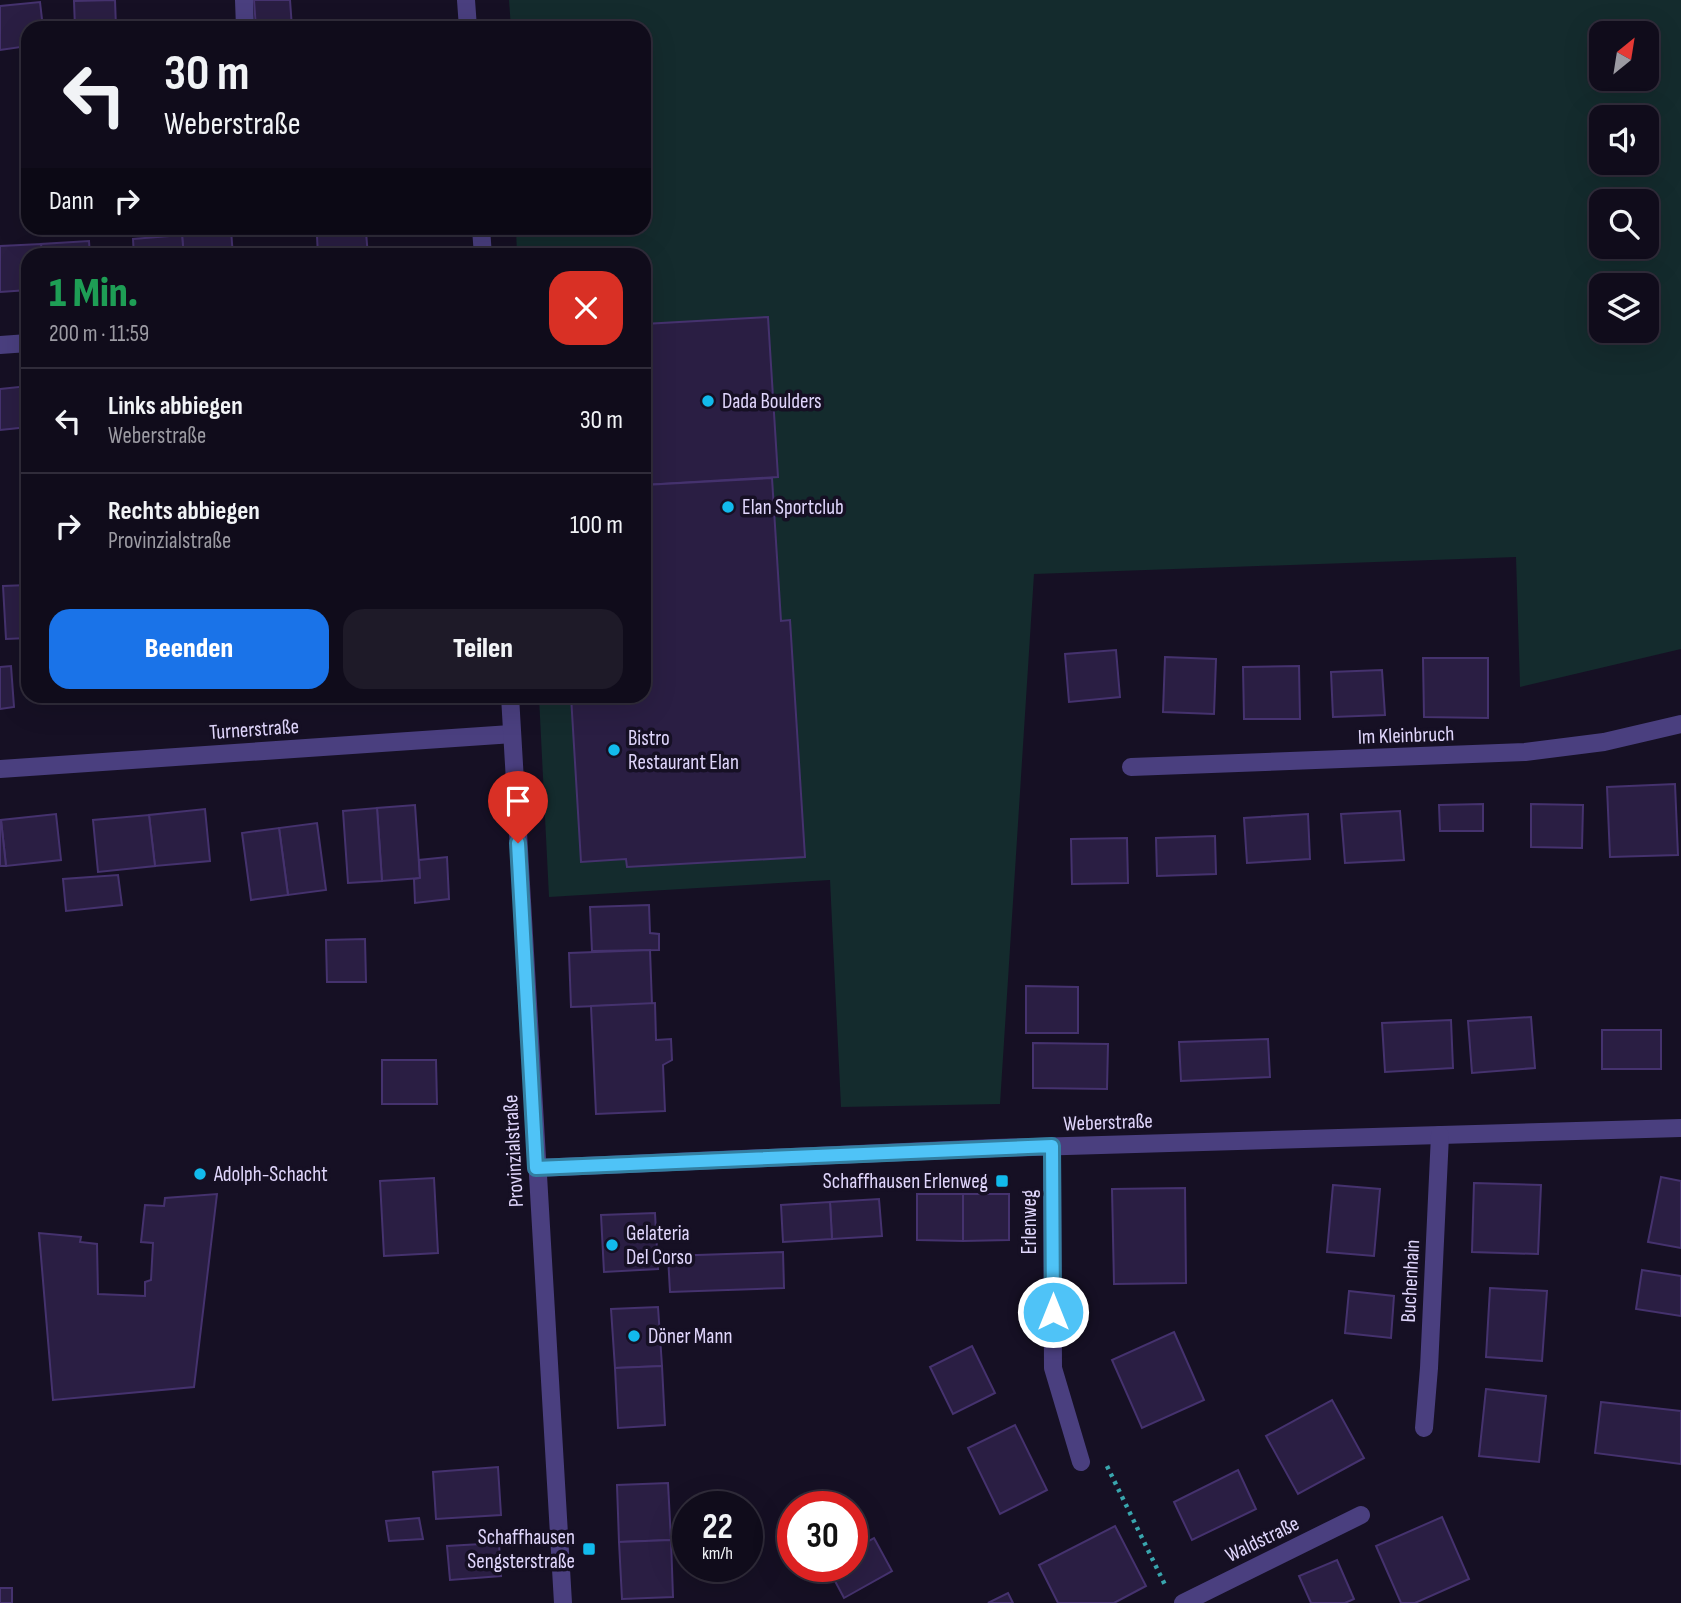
<!DOCTYPE html>
<html lang="de">
<meta charset="utf-8">
<style>
:root{--surface:#100c1b;--page:#1e1a28;--text:#f1f3f6;--muted:#9c9ba3;--line:#302c3a;--accent:#1a73e8}
body{margin:0;font-family:"Sofia Sans Condensed",sans-serif;background:var(--page);color:var(--text);height:100vh;display:flex;flex-direction:column;font-size:26px;white-space:nowrap}
*{box-sizing:border-box;margin:0}
p{font-size:23px;color:var(--muted)}
.icon{flex:none;width:38px;height:38px;fill:none;stroke:currentColor;stroke-width:2;stroke-linecap:round;stroke-linejoin:round}
.map{position:relative;flex:1;overflow:hidden}
.panel{position:absolute;left:21px;top:248px;width:630px;height:455px;display:flex;flex-direction:column;background:var(--surface);border-radius:21px;box-shadow:0 7px 28px #0002,0 0 0 2px var(--line)}
.panel>*{flex:none}
.guide{position:absolute;left:21px;top:21px;width:630px;height:214px;border-radius:21px;box-shadow:0 7px 28px #0002,0 0 0 2px var(--line);background:#100c1b;color:var(--text);overflow:hidden}
.needle{width:46px;rotate:30deg}
.fabs{position:absolute;left:1589px;top:21px;display:grid;gap:14px}
.fabs a{display:grid;place-items:center;width:70px;height:70px;border-radius:14px;background:var(--surface);box-shadow:0 7px 28px #0002,0 0 0 2px var(--line);font-size:35px}
.speed{position:absolute;left:672px;top:1491px;display:flex;gap:14px;font-size:35px;font-weight:700;text-align:center}
.speed>*{display:grid;place-content:center;width:91px;height:91px;border-radius:50%;background:var(--surface);box-shadow:0 7px 28px #0002,0 0 0 2px var(--line);line-height:1}
.speed small{font-size:18px;font-weight:400}
.speed .limit{border:10px solid #d22;background:#fff;color:#111}
.pin{position:absolute;display:grid;place-items:center;width:60px;height:60px;color:#fff;margin:-72px -30px;border-radius:50% 50% 50% 0;rotate:-45deg;box-shadow:0 0 7px #0007}
.pin .icon{rotate:45deg}
.me{position:absolute;width:77px;margin:-38px;rotate:0deg;stroke-linejoin:round;filter:drop-shadow(0 0 5px #0008)}
.turn{display:flex;align-items:center;gap:24px;height:147px;padding:0 28px;font-size:32px}
.turn .icon{width:91px;height:91px;stroke-width:2.5}
.turn b{display:block;font-size:49px;line-height:60px}
.then{display:flex;align-items:center;height:66px;padding:0 28px;background:#0003;gap:14px;font-size:26px}
.round{display:grid;place-items:center;flex:none;width:74px;height:74px;border-radius:21px;background:var(--page)}
.summary{display:flex;align-items:center;justify-content:space-between;height:119px;padding:0 28px}
h1{font-size:42px;font-weight:800;line-height:52px;color:#1e9e55}
.cta{display:flex;gap:14px;margin-top:auto;padding:14px 28px}
.cta a{flex:1;height:80px;border-radius:21px;background:var(--accent);color:#fff;font-size:28px;font-weight:800;line-height:80px;text-align:center}
.cta a+a{background:var(--page);color:var(--text)}
ul{padding:0;list-style:none}
li{display:flex;align-items:center;gap:21px;height:105px;padding:0 28px;border-top:2px solid var(--line)}
li div{flex:1}
li b{display:block;font-size:26px}
li em{font-style:normal}
.map>svg:first-child{display:block}
.green{fill:#142b2d;fill-rule:evenodd}
.building{fill:#2a1e43;stroke:#45326e;stroke-width:2}
.lines{fill:none;stroke-linecap:round;stroke-linejoin:round}
.path{stroke:#39a6ae;stroke-width:4.5;stroke-dasharray:3.5 5;stroke-linecap:butt}
.service{stroke:#4a3f7f;stroke-width:18}
.minor{stroke:#4a3f7f;stroke-width:18}
.tertiary{stroke:#4a3f7f;stroke-width:18}
.route-casing{stroke:#337fa1;stroke-width:18}
.route{stroke:#4fc3f7;stroke-width:12}
.poi-dot{fill:#12baec;stroke:#161024;stroke-width:2.5}
.labels{text-anchor:middle;stroke-width:7;stroke-linejoin:round;paint-order:stroke}
.poi-label{font-size:21px;fill:#e0d6fc;stroke:#161024;text-anchor:start}
.street-label{font-size:21px;fill:#e0d6fc;stroke:#161024}
</style>
<div class="map">
<svg width="1681" height="1603" viewBox="0 0 1681 1603">
<rect width="100%" height="100%" fill="#161024"/>
<path class="green" d="M509,0h1172v649l-161,38 -4,-130 -482,17 -34,530 -159,3 -11,-227 -281,17 -10,-200 105,-1v-440l-127,-1 -1,-27h128v-200h-133zM1601,33h46v46h-46zM1601,117h46v46h-46zM1601,201h46v46h-46zM1601,285h46v46h-46z"/>
<g class="building">
<path d="M115,0l1,28h-41l-1,-27z"/>
<path d="M254,0h36l2,28h-36z"/>
<path d="M40,2l3,26h-15v18l-28,4v-44z"/>
<path d="M316,228h50v4l-49,4z"/>
<path d="M231,230l2,26h-49l-2,-21z"/>
<path d="M366,232l2,24h-50l-1,-20z"/>
<path d="M182,235l2,21h-50l-1,-17z"/>
<path d="M89,241l1,15h-48l-1,-12z"/>
<path d="M41,244l1,12h-14v34l-28,2v-46z"/>
<path d="M768,317l10,160 -134,8v-161z"/>
<path d="M28,386v41l-28,3v-41z"/>
<path d="M772,478l9,143 9,-1 15,237 -178,10 -1,-8 -45,3 -10,-166h73v-211z"/>
<path d="M28,585v53l-22,1 -3,-53z"/>
<path d="M1116,650l4,47 -51,5 -4,-48z"/>
<path d="M1165,657l51,2 -2,55 -51,-2z"/>
<path d="M1423,658h65v60l-64,-1z"/>
<path d="M11,666l3,41 -14,2v-42z"/>
<path d="M1299,666l1,53h-56l-1,-52z"/>
<path d="M1382,670l3,45 -52,2 -2,-45z"/>
<path d="M44,696h48v6l-48,2z"/>
<path d="M92,696h49v3l-49,3z"/>
<path d="M174,696h51v4l-50,1z"/>
<path d="M225,696h50v1l-50,3z"/>
<path d="M1675,784l3,71 -68,2 -3,-70z"/>
<path d="M1483,804v27h-43l-1,-26z"/>
<path d="M1531,804l52,1 -1,43 -51,-1z"/>
<path d="M415,805l5,73 -38,3 -5,-73z"/>
<path d="M377,808l5,73 -34,2 -5,-72z"/>
<path d="M205,809l5,52 -55,5 -6,-51z"/>
<path d="M1400,811l4,49 -59,3 -4,-49z"/>
<path d="M56,814l5,46 -55,6 -5,-46z"/>
<path d="M1308,814l2,45 -63,4 -3,-45z"/>
<path d="M149,815l6,51 -57,6 -5,-52z"/>
<path d="M0,820h1l5,46h-6z"/>
<path d="M317,823l9,67 -38,5 -9,-67z"/>
<path d="M279,828l9,67 -37,5 -9,-67z"/>
<path d="M1215,836l1,38 -59,2 -1,-38z"/>
<path d="M1127,838l1,45 -56,1 -1,-45z"/>
<path d="M447,857l2,42 -34,4 -1,-24 6,-1 -1,-18z"/>
<path d="M118,875l4,30 -56,6 -3,-32z"/>
<path d="M649,905l1,28 9,1v16l-67,1 -2,-44z"/>
<path d="M365,939l1,43h-39l-1,-42z"/>
<path d="M650,950l2,54 -81,3 -2,-54z"/>
<path d="M1026,986l52,1v46h-52z"/>
<path d="M655,1003l1,37 15,-1 1,21 -9,5 2,46 -69,3 -5,-108z"/>
<path d="M1531,1017l4,51 -63,5 -4,-52z"/>
<path d="M1451,1020l2,48 -68,4 -3,-49z"/>
<rect x="1602" y="1030" width="59" height="39"/>
<path d="M1268,1039l2,38 -89,4 -2,-39z"/>
<path d="M1033,1043l75,1 -1,45 -74,-1z"/>
<path d="M382,1060h54l1,44h-55z"/>
<path d="M1661,1177l20,4v67l-33,-6z"/>
<path d="M434,1178l4,75 -54,3 -4,-75z"/>
<path d="M1474,1183l67,2 -3,69 -66,-2z"/>
<path d="M1333,1185l47,4 -6,67 -47,-4z"/>
<path d="M1185,1188l1,95 -72,1 -2,-95z"/>
<path d="M217,1194l-23,193 -141,13 -14,-167 42,4 -1,5 17,2 1,50 47,2v-14l6,-2 2,-37 -12,-1 4,-37 19,1 1,-8z"/>
<path d="M917,1194h46v47l-46,-1z"/>
<path d="M963,1194h46v46l-46,1z"/>
<path d="M879,1199l3,37 -50,3 -2,-37z"/>
<path d="M830,1202l2,37 -49,3 -2,-37z"/>
<path d="M655,1213l3,56 -54,3 -3,-57z"/>
<path d="M783,1252l1,36 -114,4 -2,-36z"/>
<path d="M1642,1270l39,6v40l-45,-7z"/>
<path d="M1490,1288l57,3 -5,70 -56,-4z"/>
<path d="M1349,1291l45,5 -3,42 -46,-5z"/>
<path d="M658,1307l4,59 -47,2 -4,-59z"/>
<path d="M1174,1332l30,68 -62,28 -30,-68z"/>
<path d="M972,1346l23,47 -42,21 -23,-47z"/>
<path d="M662,1366l3,59 -47,3 -3,-60z"/>
<path d="M1486,1389l60,7 -7,66 -60,-6z"/>
<path d="M1332,1400l32,58 -66,36 -32,-58z"/>
<path d="M1601,1402l80,9v53l-86,-11z"/>
<path d="M1015,1425l32,65 -47,24 -32,-66z"/>
<path d="M498,1467l3,48 -65,4 -3,-47z"/>
<path d="M1238,1470l18,39 -64,31 -18,-38z"/>
<path d="M668,1483l3,57 -52,2 -2,-57z"/>
<path d="M1442,1517l27,62 -54,24h-14l-25,-57z"/>
<path d="M419,1518l4,21 -34,2 -3,-20z"/>
<path d="M1115,1526l31,60 -32,17h-56l-19,-38z"/>
<path d="M874,1538l18,33 -48,27 -17,-32h25v-16z"/>
<path d="M671,1540l2,57 -51,2 -3,-57z"/>
<path d="M499,1543l2,33 -51,4 -3,-34z"/>
<path d="M1337,1560l17,39 -9,4h-34l-12,-27z"/>
<rect x="0" y="1588" width="12" height="15"/>
<path d="M1008,1593l5,10h-25z"/>
</g>
<g class="lines">
<path class="path" d="M1107,1466l59,121"/>
<path class="service" d="M244,0l1,28"/>
<g class="minor">
<path d="M0,345l28,-2"/>
<path d="M1131,767l394,-15 79,-10 77,-18"/>
<path d="M0,769l512,-35"/>
<path d="M1052,1146l1,222 28,94"/>
<path d="M536,1168l459,-20 686,-20"/>
<path d="M1424,1428l5,-60 11,-233"/>
<path d="M1183,1603l178,-88"/>
</g>
<g class="tertiary">
<path d="M466,0l2,28"/>
<path d="M481,228l2,28"/>
<path d="M510,696l53,907"/>
</g>
</g>
<g class="lines">
<g class="route-casing">
<path id="route" d="M518,843l18,325 516,-22 1,166"/>
</g>
<use href="#route" class="route"/>
</g>
<g class="poi-dot">
<circle cx="708" cy="401" r="7"/>
<circle cx="728" cy="507" r="7"/>
<circle cx="614" cy="750" r="7"/>
<circle cx="200" cy="1174" r="7"/>
<rect x="995" y="1174" width="14" height="14" rx="3.5"/>
<circle cx="612" cy="1245" r="7"/>
<circle cx="634" cy="1336" r="7"/>
<rect x="582" y="1542" width="14" height="14" rx="3.5"/>
</g>
<g class="labels">
<g class="poi-label">
<text x="722" y="408">Dada Boulders</text>
<text x="742" y="514">Elan Sportclub</text>
<text x="628" y="745">Bistro<tspan x="628" dy="24">Restaurant Elan</tspan></text>
<text x="214" y="1181">Adolph-Schacht</text>
<text x="988" y="1188" text-anchor="end">Schaffhausen Erlenweg</text>
<text x="626" y="1240">Gelateria<tspan x="626" dy="24">Del Corso</tspan></text>
<text x="648" y="1343">Döner Mann</text>
<text x="575" y="1544" text-anchor="end">Schaffhausen<tspan x="575" dy="24">Sengsterstraße</tspan></text>
</g>
<g class="street-label">
<text transform="translate(254 729) rotate(-4)" y="7">Turnerstraße</text>
<text transform="translate(1406 735) rotate(-2)" y="7">Im Kleinbruch</text>
<text transform="translate(1108 1122) rotate(-2)" y="7">Weberstraße</text>
<text transform="translate(513 1151) rotate(-93)" y="7">Provinzialstraße</text>
<text transform="translate(1029 1222) rotate(-90)" y="7">Erlenweg</text>
<text transform="translate(1410 1281) rotate(-87)" y="7">Buchenhain</text>
<text transform="translate(1262 1539) rotate(-26)" y="7">Waldstraße</text>
</g>
</g>
</svg>
<div class="fabs">
<a><svg class="needle" viewBox="-14 -14 28 28"><path d="M0-13l5 13h-10z" fill="#e53935"/><path d="M0 13l5-13h-10z" fill="#9c9ba3"/></svg></a>
<a><svg class="icon" aria-label="sound" viewBox="0 0 24 24"><path d="M4 9h4l5-4v14l-5-4H4zM17 9q2 3 0 6"/></svg></a>
<a><svg class="icon" aria-label="search" viewBox="0 0 24 24"><circle cx="10" cy="10" r="6"/><path d="M15 15l6 6"/></svg></a>
<a><svg class="icon" aria-label="layers" viewBox="0 0 24 24"><path d="M12 4l9 5-9 5-9-5zM3 14l9 5 9-5"/></svg></a>
</div>
<div class="speed"><div>22<small>km/h</small></div><div class="limit">30</div></div>
<div class="pin" style="left:518px;top:843px;background:#d93025"><svg class="icon" aria-label="arrive" viewBox="0 0 24 24"><path d="M6 21V4h12l-3 4 3 4H6"/></svg></div>
<svg class="me" style="left:1053px;top:1312px" viewBox="-20 -20 40 40"><circle r="17" fill="#4fc3f7" stroke="#fff" stroke-width="3"/><path d="M0-11L8 9 0 5-8 9z" fill="#fff"/></svg>
<div class="guide">
<div class="turn"><svg class="icon" aria-label="left" viewBox="0 0 24 24"><path d="M17 20v-9H6M10 6l-5 5 5 5"/></svg><div><b>30 m</b>Weberstraße</div></div>
<div class="then">Dann<svg class="icon" aria-label="right" viewBox="0 0 24 24"><path d="M7 20v-9h11M14 6l5 5-5 5"/></svg></div>
</div>
<section class="panel">
<div class="summary"><div><h1>1 Min.</h1><p>200 m · 11:59</p></div><a class="round" style="background:#d93025;color:#fff"><svg class="icon" aria-label="close" viewBox="0 0 24 24"><path d="M6 6l12 12M18 6L6 18"/></svg></a></div>
<ul>
<li><svg class="icon" aria-label="left" viewBox="0 0 24 24"><path d="M17 20v-9H6M10 6l-5 5 5 5"/></svg><div><b>Links abbiegen</b><p>Weberstraße</p></div><em>30 m</em></li>
<li><svg class="icon" aria-label="right" viewBox="0 0 24 24"><path d="M7 20v-9h11M14 6l5 5-5 5"/></svg><div><b>Rechts abbiegen</b><p>Provinzialstraße</p></div><em>100 m</em></li>
</ul>
<div class="cta"><a>Beenden</a><a>Teilen</a></div>
</section>
</div>
